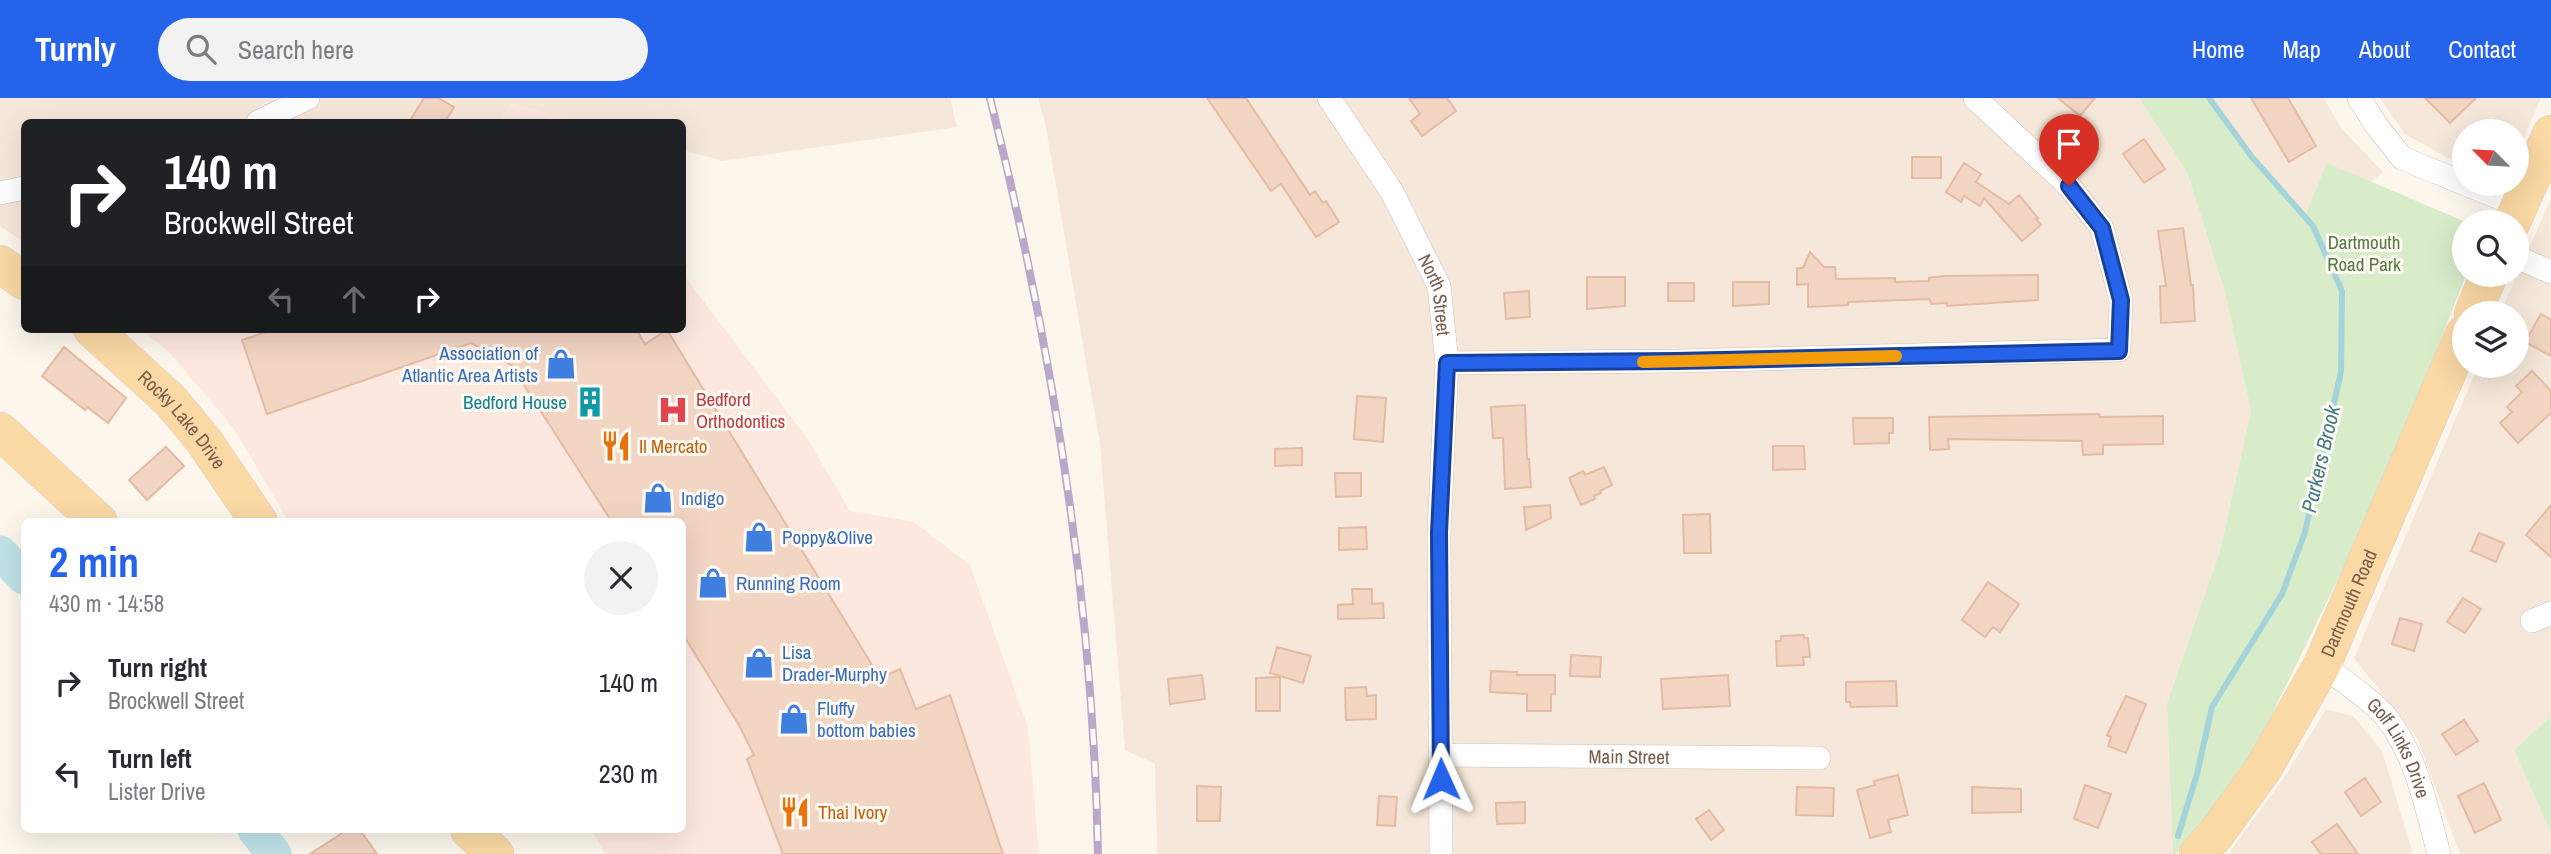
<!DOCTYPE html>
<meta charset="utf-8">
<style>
:root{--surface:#fff;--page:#f2f2f3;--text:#2b2b33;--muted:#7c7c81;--accent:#2563eb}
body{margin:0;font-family:"Archivo Narrow",sans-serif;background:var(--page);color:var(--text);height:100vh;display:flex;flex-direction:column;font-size:26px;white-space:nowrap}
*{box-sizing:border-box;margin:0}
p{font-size:23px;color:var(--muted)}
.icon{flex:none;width:38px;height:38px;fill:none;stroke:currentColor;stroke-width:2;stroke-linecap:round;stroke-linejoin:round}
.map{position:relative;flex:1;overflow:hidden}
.side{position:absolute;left:21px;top:420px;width:665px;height:315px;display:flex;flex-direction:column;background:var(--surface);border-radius:10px;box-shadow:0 7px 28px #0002}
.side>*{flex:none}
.hud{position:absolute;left:21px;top:21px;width:665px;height:214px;border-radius:10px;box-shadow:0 7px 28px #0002;background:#202124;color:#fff;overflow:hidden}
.needle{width:46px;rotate:294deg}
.controls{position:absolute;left:2452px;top:21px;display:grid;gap:14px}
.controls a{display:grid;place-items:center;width:77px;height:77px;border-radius:50%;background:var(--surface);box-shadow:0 7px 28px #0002;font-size:35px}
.pin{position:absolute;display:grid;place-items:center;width:60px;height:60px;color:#fff;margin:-72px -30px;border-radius:50% 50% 50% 0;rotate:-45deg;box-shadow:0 0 7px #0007}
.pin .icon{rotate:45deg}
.me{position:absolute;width:77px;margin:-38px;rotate:359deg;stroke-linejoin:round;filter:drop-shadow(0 0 5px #0008)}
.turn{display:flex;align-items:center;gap:24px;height:147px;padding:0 28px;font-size:32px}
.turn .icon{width:91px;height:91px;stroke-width:2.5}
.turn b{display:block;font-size:49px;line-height:60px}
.lanes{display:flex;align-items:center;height:66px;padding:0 28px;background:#0003;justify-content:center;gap:35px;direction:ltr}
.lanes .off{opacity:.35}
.round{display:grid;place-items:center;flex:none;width:74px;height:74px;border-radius:37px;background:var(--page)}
.head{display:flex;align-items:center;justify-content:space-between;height:119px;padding:0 28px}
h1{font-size:42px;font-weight:700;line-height:52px;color:var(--accent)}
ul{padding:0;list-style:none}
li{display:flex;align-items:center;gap:21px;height:91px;padding:0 28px}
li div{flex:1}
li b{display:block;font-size:26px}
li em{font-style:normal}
header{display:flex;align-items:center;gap:42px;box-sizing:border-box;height:98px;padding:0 35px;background:var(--accent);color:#fff}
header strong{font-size:33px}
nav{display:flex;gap:38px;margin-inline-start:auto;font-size:24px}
.search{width:490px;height:63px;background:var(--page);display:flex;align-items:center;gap:18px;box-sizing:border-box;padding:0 24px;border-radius:38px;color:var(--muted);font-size:26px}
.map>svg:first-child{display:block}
.residential{fill:#f5e8da}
.commercial{fill:#fde8e0}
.green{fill:#d8ecc9}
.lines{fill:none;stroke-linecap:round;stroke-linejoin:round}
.stream{stroke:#a5d3da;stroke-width:6}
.river{stroke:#bfe3e8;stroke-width:35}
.building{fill:#f3d5c3;stroke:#e6bba3;stroke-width:2}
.minor-casing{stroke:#d1beb0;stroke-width:24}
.primary-casing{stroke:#dad1cd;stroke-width:38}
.minor{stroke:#fff;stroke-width:23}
.primary{stroke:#fbd9a5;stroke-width:37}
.rail-casing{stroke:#b9a8c9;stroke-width:8}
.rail{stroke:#fffaf3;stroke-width:5;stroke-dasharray:16;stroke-linecap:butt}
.route-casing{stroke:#184099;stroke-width:18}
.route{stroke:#2563eb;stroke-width:12}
.slow{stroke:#f59e0b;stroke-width:12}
.labels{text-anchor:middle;stroke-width:6;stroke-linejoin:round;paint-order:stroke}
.park-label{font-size:19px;fill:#537a41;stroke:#fffaf3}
.street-label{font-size:19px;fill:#7a5c4d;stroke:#fffaf3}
.shop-label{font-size:19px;fill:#366cbe;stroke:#fffaf3;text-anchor:start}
.health-label{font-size:19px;fill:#be3a42;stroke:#fffaf3;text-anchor:start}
.culture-label{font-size:19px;fill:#0d838f;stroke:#fffaf3;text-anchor:end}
.food-label{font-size:19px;fill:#c56008;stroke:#fffaf3;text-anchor:start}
.water-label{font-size:21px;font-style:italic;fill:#437c86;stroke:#fffaf3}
</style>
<header>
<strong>Turnly</strong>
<div class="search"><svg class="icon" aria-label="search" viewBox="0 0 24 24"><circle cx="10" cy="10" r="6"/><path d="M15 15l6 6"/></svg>Search here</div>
<nav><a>Home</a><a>Map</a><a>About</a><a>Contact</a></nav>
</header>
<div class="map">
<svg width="2551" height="756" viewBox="0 0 2551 756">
<rect width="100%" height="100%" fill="#fdf6ec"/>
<g class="residential">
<path d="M0,0h950l7,29 -235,34 -39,-11 -1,-28h-101l-70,-18 -11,18h-476v120l-24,-16z"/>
<path d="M1038,0h1101l48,74 38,120 26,119 -31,140 -53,152 6,151h-1016l-2,-90 -30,-14 -25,-306 -55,-322z"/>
<path d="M2209,0h115l17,30 42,44 -13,10 -43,-18 -22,53 -53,-60z"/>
<path d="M2380,0h161l-24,56 -1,-23h-52v36l-59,-33z"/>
<path d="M2551,101v517l-37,34 37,83v21h-91l-43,-116 -63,-80 124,-292h38v-53h-16z"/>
<path d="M2326,611l27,7 29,35 31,103h-185l56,-76z"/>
</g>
<g class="commercial">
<path d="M511,6l70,18h-81z"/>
<path d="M683,176l126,167 41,70 64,11 56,43 58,162 11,127h-434l-13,-24h90v-308l-394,-1 -53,-91 -66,-78 -28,-23h541z"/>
</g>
<g class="green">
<path d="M2139,0h70l43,59 53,59 22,-53 139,59v53l-82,209 -139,286 -69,84h-3l-6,-151 53,-152 31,-140 -26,-119 -38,-120z"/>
<path d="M2551,618v117l-37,-83z"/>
</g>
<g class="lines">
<path class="stream" d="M2178,738l19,-62 15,-67 70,-113 23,-62 36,-160 1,-81 -29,-65 -61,-69 -43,-59"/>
<g class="river">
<path d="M0,455l24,24"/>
<path d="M255,732l19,24"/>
</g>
</g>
<g class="building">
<path d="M424,0h14l16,9 -9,15h-36z"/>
<path d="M1207,0h39l64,97 5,-4 8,12 3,-2 13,21 -23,15 -35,-53 -10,7z"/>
<path d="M1409,0h38l9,13 -34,25 -11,-15 9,-7z"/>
<path d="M2058,0h37l-15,18z"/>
<path d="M2251,0h37l28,48 -27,16z"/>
<path d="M2425,0h51l-26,25z"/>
<path d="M2144,41l21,30 -21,14 -21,-29z"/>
<rect x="1912" y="59" width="29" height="21"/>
<path d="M1964,65l17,11 -5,8 33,22 10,-9 19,23 -2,1 5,6 -19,16 -38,-43 -4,8 -16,-10 -3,6 -15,-10z"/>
<path d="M2183,130l8,57h2l2,36 -34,2 -1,-37h6l-8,-55z"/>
<path d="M1810,154l14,15h11l1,12 59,-1v4l34,-1v-3l15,-2 94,-1v25l-91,6v-3l-16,1 -1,-5 -82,3v3l-40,2v-23l-11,1v-17h6z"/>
<path d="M1587,179h38v29l-38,3z"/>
<path d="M1733,184h36v22l-36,2z"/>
<rect x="1668" y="185" width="26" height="18"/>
<path d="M1529,193l1,26 -24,2 -2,-26z"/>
<path d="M2541,216l10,6v36l-26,-14z"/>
<path d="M275,231h361l9,15 22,-14 213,348 20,-9 16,40 34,-14 53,159h-220l-36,-95 7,-4 -15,-30 -57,-92v-111h-70l-101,-157 -40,-22 -204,71 -25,-74z"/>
<path d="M64,249l62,51 -18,25 -21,-16 -2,3 -43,-34z"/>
<path d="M2532,273l19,20v22l-33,30 -18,-20 12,-11 -5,-5 15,-15 -6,-6z"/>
<path d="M1357,298l29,2 -3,44 -29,-3z"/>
<path d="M1525,307l2,54h2l2,28 -26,2 -2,-51h-10l-2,-31z"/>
<path d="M2099,316l1,3 63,-1v28l-60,1v9l-20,1 -1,-14 -134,-2 1,10 -19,1 -1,-33z"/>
<path d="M1853,320h40v15h-4v10l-35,1z"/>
<path d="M1773,348h31l1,23 -32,1z"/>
<path d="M166,349l18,19 -37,34 -18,-20z"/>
<path d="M1302,350v17l-27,1v-17z"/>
<path d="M1604,369l8,18 -12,6 1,2 -7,3 1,3 -14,6 -12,-27 14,-7 2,4z"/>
<path d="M1335,375h26v23l-25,1z"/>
<path d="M1550,407l1,13 -25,12 -2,-23z"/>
<path d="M2551,407v52l-25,-22z"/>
<path d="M1710,416l1,39h-27l-1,-38z"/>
<path d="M1366,429l1,22 -28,1v-22z"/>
<path d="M2479,435l25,10 -8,19 -25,-11z"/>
<path d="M1988,484l31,22 -19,28 -7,-5 -8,10 -23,-17z"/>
<path d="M1352,491h20v15l11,-1 1,15 -46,1v-14l15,-1z"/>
<path d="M2463,500l18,11 -16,24 -18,-11z"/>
<path d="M2400,520l22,6 -8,27 -22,-7z"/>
<path d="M1804,537v3h4l2,19h-7l1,8 -27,1 -1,-25h5v-5z"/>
<path d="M1277,549l34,9 -8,27 -33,-10z"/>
<path d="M1571,557l30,2 -1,20 -30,-1z"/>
<path d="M1491,573l26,1v3h38v19h-4v17h-24v-17l-37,-2z"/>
<path d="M1202,577l3,24 -35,5 -2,-25z"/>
<path d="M1728,577l2,31 -67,3 -2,-30z"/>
<path d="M1280,579v34h-24v-33z"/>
<path d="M1896,583l1,25 -46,1 -1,-5h-4v-20z"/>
<path d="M1366,589l1,9 9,-1v24l-30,1 -1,-32z"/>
<path d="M2126,598l20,8 -20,49 -18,-7 3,-9 -4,-2z"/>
<path d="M2464,622l14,21 -22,14 -14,-21z"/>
<path d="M1898,677l10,40 -20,5 3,12 -21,6 -13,-48 18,-5 -1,-4z"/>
<path d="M2365,680l16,24 -20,14 -16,-24z"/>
<path d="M2484,685l17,37 -26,13 -17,-37z"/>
<path d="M2085,687l26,9 -13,34 -24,-9z"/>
<path d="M1197,688l24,1 -1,34h-23z"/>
<path d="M1797,689l37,1 -1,28 -37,-1z"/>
<path d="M1972,689l49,2v23l-49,1z"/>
<path d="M1379,698l18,1 -2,29 -18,-1z"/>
<path d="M1525,704v21l-28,1 -1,-21z"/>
<path d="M1709,712l15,20 -13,10 -15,-21z"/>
<path d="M2337,726l21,30h-37l-9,-12z"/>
<path d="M347,732h13l17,24h-67z"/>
</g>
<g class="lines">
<g class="minor-casing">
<g id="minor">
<path id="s1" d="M1329,0l63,94 47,94 8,77 -8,170 2,321"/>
<path d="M2359,0l17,27 26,33 117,48"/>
<path d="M258,24l50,-24"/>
<path d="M0,95l24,-5"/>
<path d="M2516,159l35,15"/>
<path d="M1447,265l230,-2 442,-11 2,-50 -19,-72 -33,-42 -94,-88"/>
<path d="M2532,523l19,-8"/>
<path id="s2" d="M2322,567c17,13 53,37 64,52 31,39 40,90 53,137"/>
<path id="s3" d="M1440,657l379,3"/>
</g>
</g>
<g class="primary-casing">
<g id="primary">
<path d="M2512,124l39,-88"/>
<path d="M0,166l24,17"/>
<path d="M2473,215l16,-38"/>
<path id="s4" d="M92,231l79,72 33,40 55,81"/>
<path d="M0,333l99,91"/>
<path d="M469,732l26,24"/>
<path id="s5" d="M2198,756l18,-20 47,-65 59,-104 142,-331"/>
</g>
</g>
<use href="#minor" class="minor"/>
<use href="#primary" class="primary"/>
<g class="rail-casing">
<path id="rail" d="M990,0c62,247 103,501 108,756"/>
</g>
<use href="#rail" class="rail"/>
</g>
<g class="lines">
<g class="route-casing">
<path id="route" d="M1441,681l-2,-246 8,-170 229,-2 443,-10 2,-51 -19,-72 -33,-42"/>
</g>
<use href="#route" class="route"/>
<path class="slow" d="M1643,264l253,-6"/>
</g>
<defs>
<g id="shop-bare" transform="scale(2.415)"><path d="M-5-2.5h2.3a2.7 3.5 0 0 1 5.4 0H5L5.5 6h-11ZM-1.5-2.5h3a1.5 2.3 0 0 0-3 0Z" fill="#3f7fe0" stroke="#fffaf3" stroke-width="2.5" paint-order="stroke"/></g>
<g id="building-bare" transform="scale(2.415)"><path d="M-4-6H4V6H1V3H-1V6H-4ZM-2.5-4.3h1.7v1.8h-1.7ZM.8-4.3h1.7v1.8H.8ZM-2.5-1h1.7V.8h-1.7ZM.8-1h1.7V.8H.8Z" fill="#0f9aa8" stroke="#fffaf3" stroke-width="2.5" paint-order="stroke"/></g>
<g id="hospital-bare" transform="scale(2.415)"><path d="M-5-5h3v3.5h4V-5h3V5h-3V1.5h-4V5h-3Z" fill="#e0444e" stroke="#fffaf3" stroke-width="2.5" paint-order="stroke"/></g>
<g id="restaurant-bare" transform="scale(2.415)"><path d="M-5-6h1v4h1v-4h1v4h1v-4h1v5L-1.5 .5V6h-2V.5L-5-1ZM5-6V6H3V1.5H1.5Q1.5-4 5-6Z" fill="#e8710a" stroke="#fffaf3" stroke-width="2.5" paint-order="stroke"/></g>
</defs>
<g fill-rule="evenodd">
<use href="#shop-bare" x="561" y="266"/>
<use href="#building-bare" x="590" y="304"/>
<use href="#hospital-bare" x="673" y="312"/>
<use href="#restaurant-bare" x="616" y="348"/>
<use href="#shop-bare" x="658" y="400"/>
<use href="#shop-bare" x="759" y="439"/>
<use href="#shop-bare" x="713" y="485"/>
<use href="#shop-bare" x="759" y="565"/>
<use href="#shop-bare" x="794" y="621"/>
<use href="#restaurant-bare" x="795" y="714"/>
</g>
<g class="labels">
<g class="park-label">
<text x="2364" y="151">Dartmouth<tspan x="2364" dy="22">Road Park</tspan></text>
</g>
<g class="street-label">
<text dy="7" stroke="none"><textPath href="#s1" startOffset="226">North Street</textPath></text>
<text dy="7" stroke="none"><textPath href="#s4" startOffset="128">Rocky Lake Drive</textPath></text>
<text dy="7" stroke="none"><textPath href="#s5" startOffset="294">Dartmouth Road</textPath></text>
<text dy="7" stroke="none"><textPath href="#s2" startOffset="116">Golf Links Drive</textPath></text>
<text dy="7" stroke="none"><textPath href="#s3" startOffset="189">Main Street</textPath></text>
</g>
<g class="shop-label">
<text x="538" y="262" text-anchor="end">Association of<tspan x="538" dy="22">Atlantic Area Artists</tspan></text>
<text x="681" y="407">Indigo</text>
<text x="782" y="446">Poppy&amp;Olive</text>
<text x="736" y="492">Running Room</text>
<text x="782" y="561">Lisa<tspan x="782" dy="22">Drader-Murphy</tspan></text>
<text x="817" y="617">Fluffy<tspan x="817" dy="22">bottom babies</tspan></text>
</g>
<g class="health-label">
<text x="696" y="308">Bedford<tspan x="696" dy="22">Orthodontics</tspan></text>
</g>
<g class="culture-label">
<text x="567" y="311">Bedford House</text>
</g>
<g class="food-label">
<text x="639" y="355">Il Mercato</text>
<text x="818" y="721">Thai Ivory</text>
</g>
<g class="water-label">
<text transform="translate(2321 361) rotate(-77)" y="7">Parkers Brook</text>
</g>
</g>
</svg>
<div class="controls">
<a><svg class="needle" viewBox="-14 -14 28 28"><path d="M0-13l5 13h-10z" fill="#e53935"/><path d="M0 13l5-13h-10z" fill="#7c7c81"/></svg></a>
<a><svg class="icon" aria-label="search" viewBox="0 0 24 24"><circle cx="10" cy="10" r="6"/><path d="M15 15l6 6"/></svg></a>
<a><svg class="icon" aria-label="layers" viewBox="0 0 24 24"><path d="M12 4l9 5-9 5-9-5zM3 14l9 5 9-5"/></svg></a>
</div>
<div class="pin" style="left:2069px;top:88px;background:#d93025"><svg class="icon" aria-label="arrive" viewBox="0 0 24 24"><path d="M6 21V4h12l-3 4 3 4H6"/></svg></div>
<svg class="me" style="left:1441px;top:681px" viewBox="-20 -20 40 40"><path d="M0-17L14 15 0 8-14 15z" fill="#2563eb" stroke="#fff" stroke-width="4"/></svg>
<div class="hud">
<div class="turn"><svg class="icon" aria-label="right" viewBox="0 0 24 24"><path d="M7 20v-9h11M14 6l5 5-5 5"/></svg><div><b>140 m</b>Brockwell Street</div></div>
<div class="lanes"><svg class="icon off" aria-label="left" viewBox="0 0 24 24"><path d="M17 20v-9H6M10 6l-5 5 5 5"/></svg><svg class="icon off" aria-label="ahead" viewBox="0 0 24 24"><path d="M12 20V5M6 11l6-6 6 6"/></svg><svg class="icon" aria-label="right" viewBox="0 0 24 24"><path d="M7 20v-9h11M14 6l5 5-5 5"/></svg></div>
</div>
<section class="side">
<div class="head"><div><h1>2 min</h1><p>430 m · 14:58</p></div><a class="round"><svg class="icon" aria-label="close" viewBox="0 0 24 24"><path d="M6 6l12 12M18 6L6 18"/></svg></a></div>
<ul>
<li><svg class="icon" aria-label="right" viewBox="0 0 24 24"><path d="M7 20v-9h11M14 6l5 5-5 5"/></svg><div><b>Turn right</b><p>Brockwell Street</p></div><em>140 m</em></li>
<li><svg class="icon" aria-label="left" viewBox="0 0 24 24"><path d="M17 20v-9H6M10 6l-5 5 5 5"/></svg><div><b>Turn left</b><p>Lister Drive</p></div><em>230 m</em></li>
</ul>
</section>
</div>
